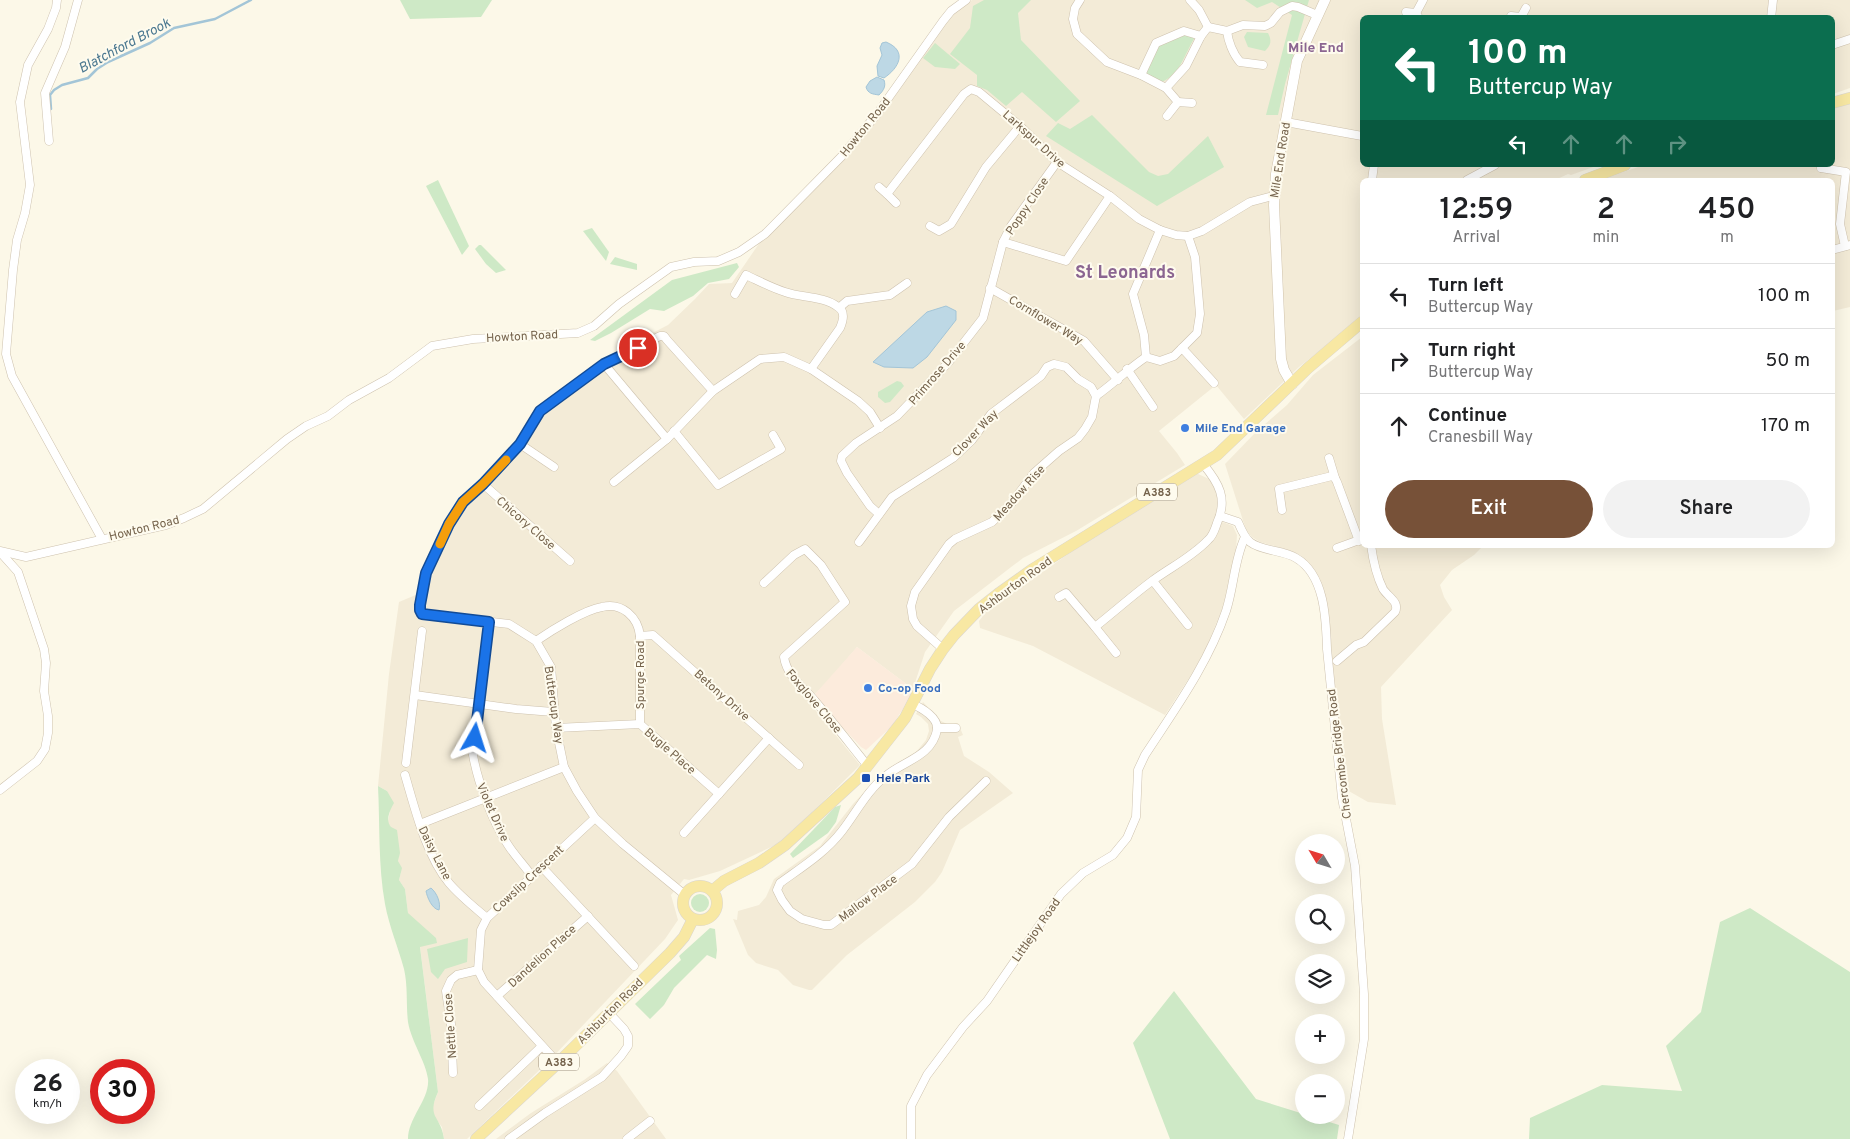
<!DOCTYPE html>
<meta charset="utf-8">
<style>
:root{--surface:#fff;--page:#f2f2f2;--text:#202124;--muted:#757577;--line:#e0e0e0;--accent:#775138}
body{margin:0;font-family:Overpass,sans-serif;background:var(--page);color:var(--text);height:100vh;display:flex;flex-direction:column;font-size:19px;white-space:nowrap}
*{box-sizing:border-box;margin:0}
p{font-size:16px;color:var(--muted)}
.icon{flex:none;width:28px;height:28px;fill:none;stroke:currentColor;stroke-width:2;stroke-linecap:round;stroke-linejoin:round}
.map{position:relative;flex:1;overflow:hidden}
.drawer{position:absolute;left:1360px;top:178px;width:475px;height:370px;display:flex;flex-direction:column;background:var(--surface);border-radius:8px;box-shadow:0 5px 20px #0002}
.drawer>*{flex:none}
.guide{position:absolute;left:1360px;top:15px;width:475px;height:152px;border-radius:8px;box-shadow:0 5px 20px #0002;background:#0b6e4f;color:#fff;overflow:hidden}
.needle{width:32px;rotate:308deg}
.buttons{position:absolute;left:1295px;top:834px;display:grid;gap:10px}
.buttons a{display:grid;place-items:center;width:50px;height:50px;border-radius:50%;background:var(--surface);box-shadow:0 5px 20px #0002;font-size:25px}
.speed{position:absolute;left:15px;top:1059px;display:flex;gap:10px;font-size:25px;font-weight:700;text-align:center}
.speed>*{display:grid;place-content:center;width:65px;height:65px;border-radius:50%;background:var(--surface);box-shadow:0 5px 20px #0002;line-height:1}
.speed small{font-size:12px;font-weight:400}
.speed .limit{border:8px solid #d22;background:#fff;color:#111}
.pin{position:absolute;display:grid;place-items:center;width:42px;height:42px;color:#fff;margin:-21px;border:2px solid #fff;border-radius:50%;box-shadow:0 1px 5px #0007}
.me{position:absolute;width:55px;margin:-28px;rotate:6deg;stroke-linejoin:round;filter:drop-shadow(0 0 4px #0008)}
.turn{display:flex;align-items:center;gap:18px;height:105px;padding:0 25px;font-size:22px}
.turn .icon{width:65px;height:65px;stroke-width:2.5}
.turn b{display:block;font-size:35px;line-height:42px}
.lanes{display:flex;align-items:center;height:48px;padding:0 25px;background:#0003;justify-content:center;gap:25px;direction:ltr}
.lanes .off{opacity:.35}
.eta{display:flex;justify-content:space-evenly;align-items:center;height:85px;text-align:center}
.eta b{font-size:30px;font-weight:600;line-height:35px}
.button{display:flex;gap:10px;margin-top:auto;padding:10px 25px}
.button a{flex:1;height:58px;border-radius:30px;background:var(--accent);color:#fff;font-size:20px;font-weight:600;line-height:58px;text-align:center}
.button a+a{background:var(--page);color:var(--text)}
ul{padding:0;list-style:none}
li{display:flex;align-items:center;gap:15px;height:65px;padding:0 25px;border-top:1px solid var(--line)}
li div{flex:1}
li b{display:block;font-size:19px}
li em{font-style:normal}
.map>svg:first-child{display:block}
.residential{fill:#f3ebd7}
.commercial{fill:#fcebdc}
.green{fill:#cee9c6}
.water{fill:#bdd8e5;stroke:#a3c5d7}
.lines{fill:none;stroke-linecap:round;stroke-linejoin:round}
.stream{stroke:#a3c5d7;stroke-width:2.5}
.street-casing{stroke:#cec2ae;stroke-width:9}
.secondary-casing{stroke:#d0c3ab;stroke-width:11}
.primary-casing{stroke:#dbd6d0;stroke-width:12}
.street{stroke:#fff;stroke-width:8}
.secondary{stroke:#fff;stroke-width:10}
.primary{stroke:#f8e8a3;stroke-width:11}
.route-casing{stroke:#114b97;stroke-width:12}
.route{stroke:#1a73e8;stroke-width:9}
.slow{stroke:#f59e0b;stroke-width:9}
.shop-dot{fill:#3f7fe0;stroke:#fefbee;stroke-width:2}
.transit-dot{fill:#1a4fb4;stroke:#fefbee;stroke-width:2}
.labels{text-anchor:middle;stroke-width:4;stroke-linejoin:round;paint-order:stroke}
.shield{fill:#fefbee;stroke:#9e917d;stroke-width:1}
.shield-label{font-size:11px;font-weight:bold;fill:#75634c}
.street-label{font-size:12px;fill:#75634c;stroke:#fefbee}
.shop-label{font-size:12px;font-weight:bold;fill:#366cbe;stroke:#fefbee;text-anchor:start}
.transit-label{font-size:12px;font-weight:bold;fill:#164399;stroke:#fefbee;text-anchor:start}
.water-label{font-size:14px;font-style:italic;fill:#4a778f;stroke:#fefbee}
.neighbourhood-label{font-size:14px;font-weight:bold;fill:#8b6591;stroke:#fefbee}
.district-label{font-size:18px;font-weight:bold;fill:#8b6591;stroke:#fefbee}
</style>
<div class="map">
<svg width="1850" height="1139" viewBox="0 0 1850 1139">
<rect width="100%" height="100%" fill="#fcf8e8"/>
<g class="residential">
<path d="M972,0h878v88l-17,6 -1,-76h-470v147h237l-28,10 -3,-1 -13,6h-193v134l-30,27 -33,26 -55,52 -28,-34 -57,46 18,22 8,12 -109,66 -53,27 -69,53 -29,41 -12,37 -56,-42 -30,35 -19,19 52,64 -6,6 -72,71 -62,29 -31,9 -5,-1 -13,16 7,25 -13,19 -117,123 -81,77h-23l-2,-12 -7,-9 -3,-10 6,-16 -18,-146 -12,-33 -3,-24 -6,-9 2,-9 -3,-10 1,-6 -11,-33 2,-11 -3,-20 -9,-5 11,-112 10,-72 19,-8 26,-67 64,-73 26,-40 62,-52 72,-37 27,-26 14,-15 23,-1 35,-51 76,-73 49,-59 20,-31 40,-55z"/>
<path d="M1850,103v204l-17,4 -1,-131h-232l44,-15h188l1,-56z"/>
<path d="M1362,337v208h122l-10,10 -22,15 -12,15 4,12 8,13 -71,77 1,32 14,86 -28,-3 -21,-12 -11,-74 -10,-117 -14,-32 -12,-12 -12,-5 -28,-8 -8,-5 -6,-7 -21,-66 31,-32 31,-27 26,-30z"/>
<path d="M1196,473l13,6 8,11 3,23 -3,7 16,6 4,9 -1,15 -12,54 -16,40 -15,28 -28,43 -132,-69 -53,-18 -1,-7 7,-9 85,-60z"/>
<path d="M923,702l18,19 8,4 9,-2 5,12 -5,2 6,19 25,16 24,21 -53,37 -18,42 -7,10 -20,20 -68,53 -35,35h-3l-16,-5 -15,-15 -22,-7 -8,-8 -15,-36 4,1 1,-9 21,-6 7,-8 8,-18 46,-33 33,-42 30,-32 33,-20 10,-12 3,-9 -1,-7 -7,-7 -5,-3z"/>
<path d="M607,1063l10,8 49,68h-170l35,-26 53,-33z"/>
</g>
<path class="commercial" d="M857,647l56,42 -9,18 -12,19 -26,24 -5,-3 -16,-17 -30,-36z"/>
<g class="green">
<path d="M400,0h92l-11,17 -71,2z"/>
<path d="M984,0h47l-13,13 3,27 59,61 -24,21 -34,-30 -16,14 -19,-16 -10,-4v-11l-27,-21 20,-26 3,-22z"/>
<path d="M1245,0h64l-24,84 -7,31h-12l26,-100 -20,-13 -15,6z"/>
<path d="M1247,32l21,1c4,8 3,12 -3,18l-17,-4 -4,-10z"/>
<path d="M1185,34l8,2 1,3c-10,16 -13,34 -32,43l-14,-7 -2,-3 13,-27z"/>
<path d="M935,43l25,21 -5,5 -20,-2 -12,-9z"/>
<path d="M1092,115l57,57 9,4 10,-2 40,-38 16,31 -67,39 -111,-70 12,-13 12,6z"/>
<path d="M438,180l31,66 -7,9 -36,-69z"/>
<path d="M592,228l17,24 -3,9 -23,-30z"/>
<path d="M479,245h2l25,25 -10,3 -10,-9 -11,-15z"/>
<path d="M615,257l22,7v6l-27,-6z"/>
<path d="M737,263l2,4 -10,12 -21,4 -15,13 -29,15 -14,-2 -39,24 -16,8 -5,-1 82,-60z"/>
<path d="M897,381l4,1 3,4 -14,16 -5,1 -7,-6v-5z"/>
<path d="M378,786l9,5 7,12c-4,7 -9,17 -3,24l6,3 3,23 -2,8 4,7 -3,12 6,9 3,24 28,25 1,5 -17,4 18,145c-12,27 3,23 6,47h-36c0,-21 22,-40 20,-60 -2,-17 -17,-38 -20,-57 -2,-17 0,-36 -4,-53 -6,-22 -15,-43 -19,-65 -7,-39 -5,-79 -7,-118z"/>
<path d="M841,805l-5,17 -8,11 -35,25 -3,-4 45,-47z"/>
<circle cx="700" cy="903" r="9"/>
<path d="M1750,908l100,64v167h-321l1,-21 72,-33 80,6 -16,-45 35,-34 19,-90z"/>
<path d="M710,928l5,1 2,21 -1,9 -9,-4 -33,33 -10,17 -14,14 -15,-15 46,-44 -2,-4z"/>
<path d="M468,938l-1,24 -22,7 -7,10 -7,-7 -4,-23z"/>
<path d="M1174,991l82,108 83,26 -2,14h-167l-37,-96z"/>
</g>
<g class="water">
<path d="M886,42c22,9 13,26 -2,36l-6,-2 -1,-10 5,-11 -2,-7 2,-5z"/>
<path d="M877,77l7,3c2,6 0,10 -5,15 -6,-1 -11,-1 -13,-8l4,-6z"/>
<path d="M946,306l10,5v9l-29,37 -14,11 -29,-1 -11,-5 54,-50z"/>
<path d="M431,888c6,5 10,15 8,22 -7,-1 -12,-13 -13,-19z"/>
</g>
<g class="lines">
<path class="stream" d="M51,109l-1,-14 4,-5 8,-5 26,-7 9,-9 11,-7 42,-19 24,-15 41,-9 36,-19"/>
<g class="street-casing">
<g id="street">
<path d="M57,0l-1,8 -8,21 -20,36 -8,37 10,83 -5,28 -8,27 -4,30 -7,84 6,22 90,163"/>
<path d="M1080,0l-5,8 -2,11 4,15 30,28 34,13 25,13 20,-22 15,-30 7,-9"/>
<path d="M1190,0l9,10 9,17"/>
<path d="M1406,12l10,1 3,5"/>
<path d="M1416,13l7,-13"/>
<path d="M1511,16l10,1 5,-9"/>
<path d="M1771,18l2,-18"/>
<path d="M1208,27l19,4 16,-6 22,1 6,-3 9,-11 12,-6 6,1 19,8"/>
<path d="M1227,31c1,10 6,23 13,31l23,3"/>
<path d="M1832,45l18,-6"/>
<path d="M1141,75l15,-32 28,-12 17,5"/>
<path d="M1166,88l12,14 -11,14"/>
<path d="M1178,102l14,1"/>
<path d="M1286,122l76,14"/>
<path d="M49,141l-4,-48 20,-46 13,-47"/>
<path d="M1821,168l25,4 -6,52 5,22"/>
<path d="M1372,180l2,-15"/>
<path d="M1467,180l28,-15"/>
<path d="M879,187l8,7"/>
<path d="M896,203l-9,-9 77,-100 7,-5 8,3 41,34 37,36 53,34 29,23 21,11 16,5 12,1 14,-5 48,-29 19,-5"/>
<path d="M930,226l9,5 12,-7 35,-57 34,-41"/>
<path d="M1003,242l63,19 44,-65"/>
<path d="M1832,250l18,-5"/>
<path d="M990,288l94,53 34,39"/>
<path d="M735,294l11,-19c13,6 26,13 39,17 17,6 39,4 53,15 8,5 5,14 2,21l-29,41"/>
<path d="M840,307l7,-6 43,-6 17,-12"/>
<path d="M1182,348l32,35"/>
<path d="M1146,357l-2,-22 -11,-41 27,-64"/>
<path d="M604,364l63,75"/>
<path d="M1127,369l26,38"/>
<path d="M1096,396c17,-12 32,-27 50,-39l14,4 14,-5 23,-23 3,-19 -5,-57 -7,-21"/>
<path d="M674,431l44,54 63,-36 -8,-14"/>
<path d="M520,444l34,23"/>
<path d="M1329,458l6,20"/>
<path d="M614,482l53,-43 46,-48 47,-32 24,-2 27,12 47,32 12,11 10,16"/>
<path d="M483,484l87,77"/>
<path d="M1282,510l-3,-21 53,-13 3,2 2,4 22,59"/>
<path d="M879,514l-9,-8 -23,-33 -6,-12 1,-5 14,-13 41,-27 51,-53 35,-45 20,-76 8,-16 46,-64"/>
<path d="M1220,516l18,6c3,7 6,15 12,20 11,9 33,8 46,16 29,17 30,61 31,91l15,149 13,68 9,128v45l-16,100"/>
<path d="M859,542l33,-45 61,-39 19,-18 19,-26 50,-38 6,-9 7,-3 12,3 12,12 13,8 5,9"/>
<path d="M1337,548l25,-9"/>
<path d="M0,551l26,6 140,-32 18,-7 19,-9 84,-70 19,-13 22,-10 21,-16 40,-22 43,-32 41,-7 105,-6 16,-7 25,-22 52,-37 23,-5 24,-1 21,-9 26,-18 76,-77 36,-43 66,-93 8,-10 15,-11"/>
<path d="M0,552l18,20 26,77 2,14 -2,28 4,25v17l-3,16 -8,12 -37,29"/>
<path d="M1153,581l35,44"/>
<path d="M764,583l30,-28 11,-6 16,16 24,37 -61,55c3,20 20,30 31,44 18,21 35,43 52,64"/>
<path d="M1059,597l7,-4 29,34"/>
<path d="M489,622l-16,133c5,28 19,66 35,90 7,11 16,20 23,30"/>
<path d="M640,636l13,-1 146,130"/>
<path d="M536,641c16,-11 48,-31 66,-34 20,-5 36,10 38,29v88"/>
<path d="M943,649l-26,-23 -4,-7 -2,-13 4,-14 34,-48 6,-5 37,-17 19,-18 23,-31 25,-22 19,-13 7,-9 7,-12 4,-21"/>
<path d="M1116,653l-21,-26c19,-15 38,-32 57,-46 19,-14 40,-24 56,-41 5,-4 7,-11 9,-17 11,-24 2,-40 -14,-59"/>
<path d="M1337,661l19,-16 8,-3 31,-30c5,-10 -7,-15 -12,-23 -7,-14 -10,-29 -12,-44"/>
<path d="M415,695l101,14 37,3"/>
<path d="M912,704c10,4 27,14 25,26 -5,26 -33,31 -50,45 -19,14 -31,38 -45,56 -17,22 -40,36 -62,52l-3,7 5,10 8,11 12,8 22,6h7l81,-61 37,-47 37,-36"/>
<path d="M556,728l84,-4 79,70"/>
<path d="M937,728h19"/>
<path d="M406,763l16,-132"/>
<path d="M405,775c10,34 21,80 44,108 11,13 25,24 38,35"/>
<path d="M420,824l144,-57"/>
<path d="M684,833l85,-95"/>
<path d="M541,866l93,100"/>
<path d="M685,895l-62,-51 -28,-26 -18,-27 -13,-24 -8,-39 -5,-61 -15,-26 -27,-17 -86,-10 -3,-4 6,-37 23,-49 14,-22 20,-18 37,-40 19,-33 65,-47 56,-28h4l3,4 46,51"/>
<path d="M497,996l91,-80"/>
<path d="M558,1063l-74,-81 -6,-12 3,-40 6,-12 108,-100"/>
<path d="M453,1073l-2,-49 -5,-33 5,-11 6,-5 21,-5"/>
<path d="M479,1106l62,-59"/>
<path d="M509,1139l36,-26 57,-36 19,-21 7,-10v-10l-4,-7 -15,-16"/>
<path d="M627,1139l23,-18"/>
<path d="M911,1139v-33l16,-31 36,-48 24,-26 74,-107 22,-21 30,-18 14,-17 9,-21 2,-47 7,-15c30,-46 63,-91 81,-144 8,-24 8,-51 19,-74"/>
</g>
</g>
<g class="secondary-casing">
<path id="secondary" d="M1292,384l-8,-14 -3,-11 -7,-154 2,-31 21,-113 28,-61"/>
</g>
<g class="primary-casing">
<g id="primary">
<path d="M1832,103l18,-5"/>
<path d="M1585,180l40,-15"/>
<circle cx="700" cy="903" r="17"/>
<path d="M712,891l12,-10 35,-18 26,-18 73,-67 47,-60 25,-49 13,-20 11,-14 25,-26 19,-15 35,-25 184,-114 91,-87 54,-46"/>
<path d="M476,1139l82,-76 112,-110 14,-16 9,-18"/>
</g>
</g>
<use href="#street" class="street"/>
<use href="#secondary" class="secondary"/>
<use href="#primary" class="primary"/>
</g>
<g class="lines">
<g class="route-casing">
<path id="route" d="M475,738l14,-116 -67,-8 -2,-4v-5l6,-32 23,-49 14,-22 20,-18 37,-40 20,-33 64,-47 34,-16"/>
</g>
<use href="#route" class="route"/>
<path class="slow" d="M440,544l9,-20 14,-22 20,-18 23,-24"/>
</g>
<g class="shop-dot">
<circle cx="1185" cy="428" r="5"/>
<circle cx="868" cy="688" r="5"/>
</g>
<rect class="transit-dot" x="861" y="773" width="10" height="10" rx="2.5"/>
<g class="labels">
<g class="shield">
<rect x="1137" y="483.5" width="40" height="17" rx="4"/>
<rect x="539" y="1053.5" width="40" height="17" rx="4"/>
</g>
<g class="shield-label">
<text x="1157" y="496">A383</text>
<text x="559" y="1066">A383</text>
</g>
<g class="street-label">
<text transform="translate(865 127) rotate(-51)" y="4">Howton Road</text>
<text transform="translate(1034 139) rotate(42)" y="4">Larkspur Drive</text>
<text transform="translate(1280 160) rotate(-81)" y="4">Mile End Road</text>
<text transform="translate(1027 206) rotate(-56)" y="4">Poppy Close</text>
<text transform="translate(1046 320) rotate(31)" y="4">Cornflower Way</text>
<text transform="translate(522 336) rotate(-3)" y="4">Howton Road</text>
<text transform="translate(937 373) rotate(-49)" y="4">Primrose Drive</text>
<text transform="translate(975 433) rotate(-46)" y="4">Clover Way</text>
<text transform="translate(1019 493) rotate(-48)" y="4">Meadow Rise</text>
<text transform="translate(526 523) rotate(41)" y="4">Chicory Close</text>
<text transform="translate(144 528) rotate(-14)" y="4">Howton Road</text>
<text transform="translate(1015 585) rotate(-36)" y="4">Ashburton Road</text>
<text transform="translate(640 675) rotate(-90)" y="4">Spurge Road</text>
<text transform="translate(722 695) rotate(42)" y="4">Betony Drive</text>
<text transform="translate(814 701) rotate(50)" y="4">Foxglove Close</text>
<text transform="translate(554 705) rotate(82)" y="4">Buttercup Way</text>
<text transform="translate(670 751) rotate(41)" y="4">Bugle Place</text>
<text transform="translate(1339 754) rotate(-97)" y="4">Chercombe Bridge Road</text>
<text transform="translate(493 812) rotate(66)" y="4">Violet Drive</text>
<text transform="translate(435 853) rotate(63)" y="4">Daisy Lane</text>
<text transform="translate(528 879) rotate(-43)" y="4">Cowslip Crescent</text>
<text transform="translate(868 898) rotate(-37)" y="4">Mallow Place</text>
<text transform="translate(1036 930) rotate(-55)" y="4">Littlejoy Road</text>
<text transform="translate(542 956) rotate(-42)" y="4">Dandelion Place</text>
<text transform="translate(610 1011) rotate(-45)" y="4">Ashburton Road</text>
<text transform="translate(450 1026) rotate(-94)" y="4">Nettle Close</text>
</g>
<g class="shop-label">
<text x="1195" y="432">Mile End Garage</text>
<text x="878" y="692">Co-op Food</text>
</g>
<g class="transit-label">
<text x="876" y="782">Hele Park</text>
</g>
<g class="water-label">
<text transform="translate(124 45) rotate(-28)" y="5">Blatchford Brook</text>
</g>
<g class="neighbourhood-label">
<text x="1316" y="52">Mile End</text>
</g>
<g class="district-label">
<text x="1125" y="278">St Leonards</text>
</g>
</g>
</svg>
<div class="buttons">
<a><svg class="needle" viewBox="-14 -14 28 28"><path d="M0-13l5 13h-10z" fill="#e53935"/><path d="M0 13l5-13h-10z" fill="#757577"/></svg></a>
<a><svg class="icon" aria-label="search" viewBox="0 0 24 24"><circle cx="10" cy="10" r="6"/><path d="M15 15l6 6"/></svg></a>
<a><svg class="icon" aria-label="layers" viewBox="0 0 24 24"><path d="M12 4l9 5-9 5-9-5zM3 14l9 5 9-5"/></svg></a>
<a>+</a>
<a>−</a>
</div>
<div class="speed"><div>26<small>km/h</small></div><div class="limit">30</div></div>
<div class="pin" style="left:638px;top:348px;background:#d93025"><svg class="icon" aria-label="arrive" viewBox="0 0 24 24"><path d="M6 21V4h12l-3 4 3 4H6"/></svg></div>
<svg class="me" style="left:475px;top:738px" viewBox="-20 -20 40 40"><path d="M0-17L14 15 0 8-14 15z" fill="#1a73e8" stroke="#fff" stroke-width="4"/></svg>
<div class="guide">
<div class="turn"><svg class="icon" aria-label="left" viewBox="0 0 24 24"><path d="M17 20v-9H6M10 6l-5 5 5 5"/></svg><div><b>100 m</b>Buttercup Way</div></div>
<div class="lanes"><svg class="icon" aria-label="left" viewBox="0 0 24 24"><path d="M17 20v-9H6M10 6l-5 5 5 5"/></svg><svg class="icon off" aria-label="ahead" viewBox="0 0 24 24"><path d="M12 20V5M6 11l6-6 6 6"/></svg><svg class="icon off" aria-label="ahead" viewBox="0 0 24 24"><path d="M12 20V5M6 11l6-6 6 6"/></svg><svg class="icon off" aria-label="right" viewBox="0 0 24 24"><path d="M7 20v-9h11M14 6l5 5-5 5"/></svg></div>
</div>
<section class="drawer">
<div class="eta">
<div><b>12:59</b><p>Arrival</p></div>
<div><b>2</b><p>min</p></div>
<div><b>450</b><p>m</p></div>
</div>
<ul>
<li><svg class="icon" aria-label="left" viewBox="0 0 24 24"><path d="M17 20v-9H6M10 6l-5 5 5 5"/></svg><div><b>Turn left</b><p>Buttercup Way</p></div><em>100 m</em></li>
<li><svg class="icon" aria-label="right" viewBox="0 0 24 24"><path d="M7 20v-9h11M14 6l5 5-5 5"/></svg><div><b>Turn right</b><p>Buttercup Way</p></div><em>50 m</em></li>
<li><svg class="icon" aria-label="ahead" viewBox="0 0 24 24"><path d="M12 20V5M6 11l6-6 6 6"/></svg><div><b>Continue</b><p>Cranesbill Way</p></div><em>170 m</em></li>
</ul>
<div class="button"><a>Exit</a><a>Share</a></div>
</section>
</div>
